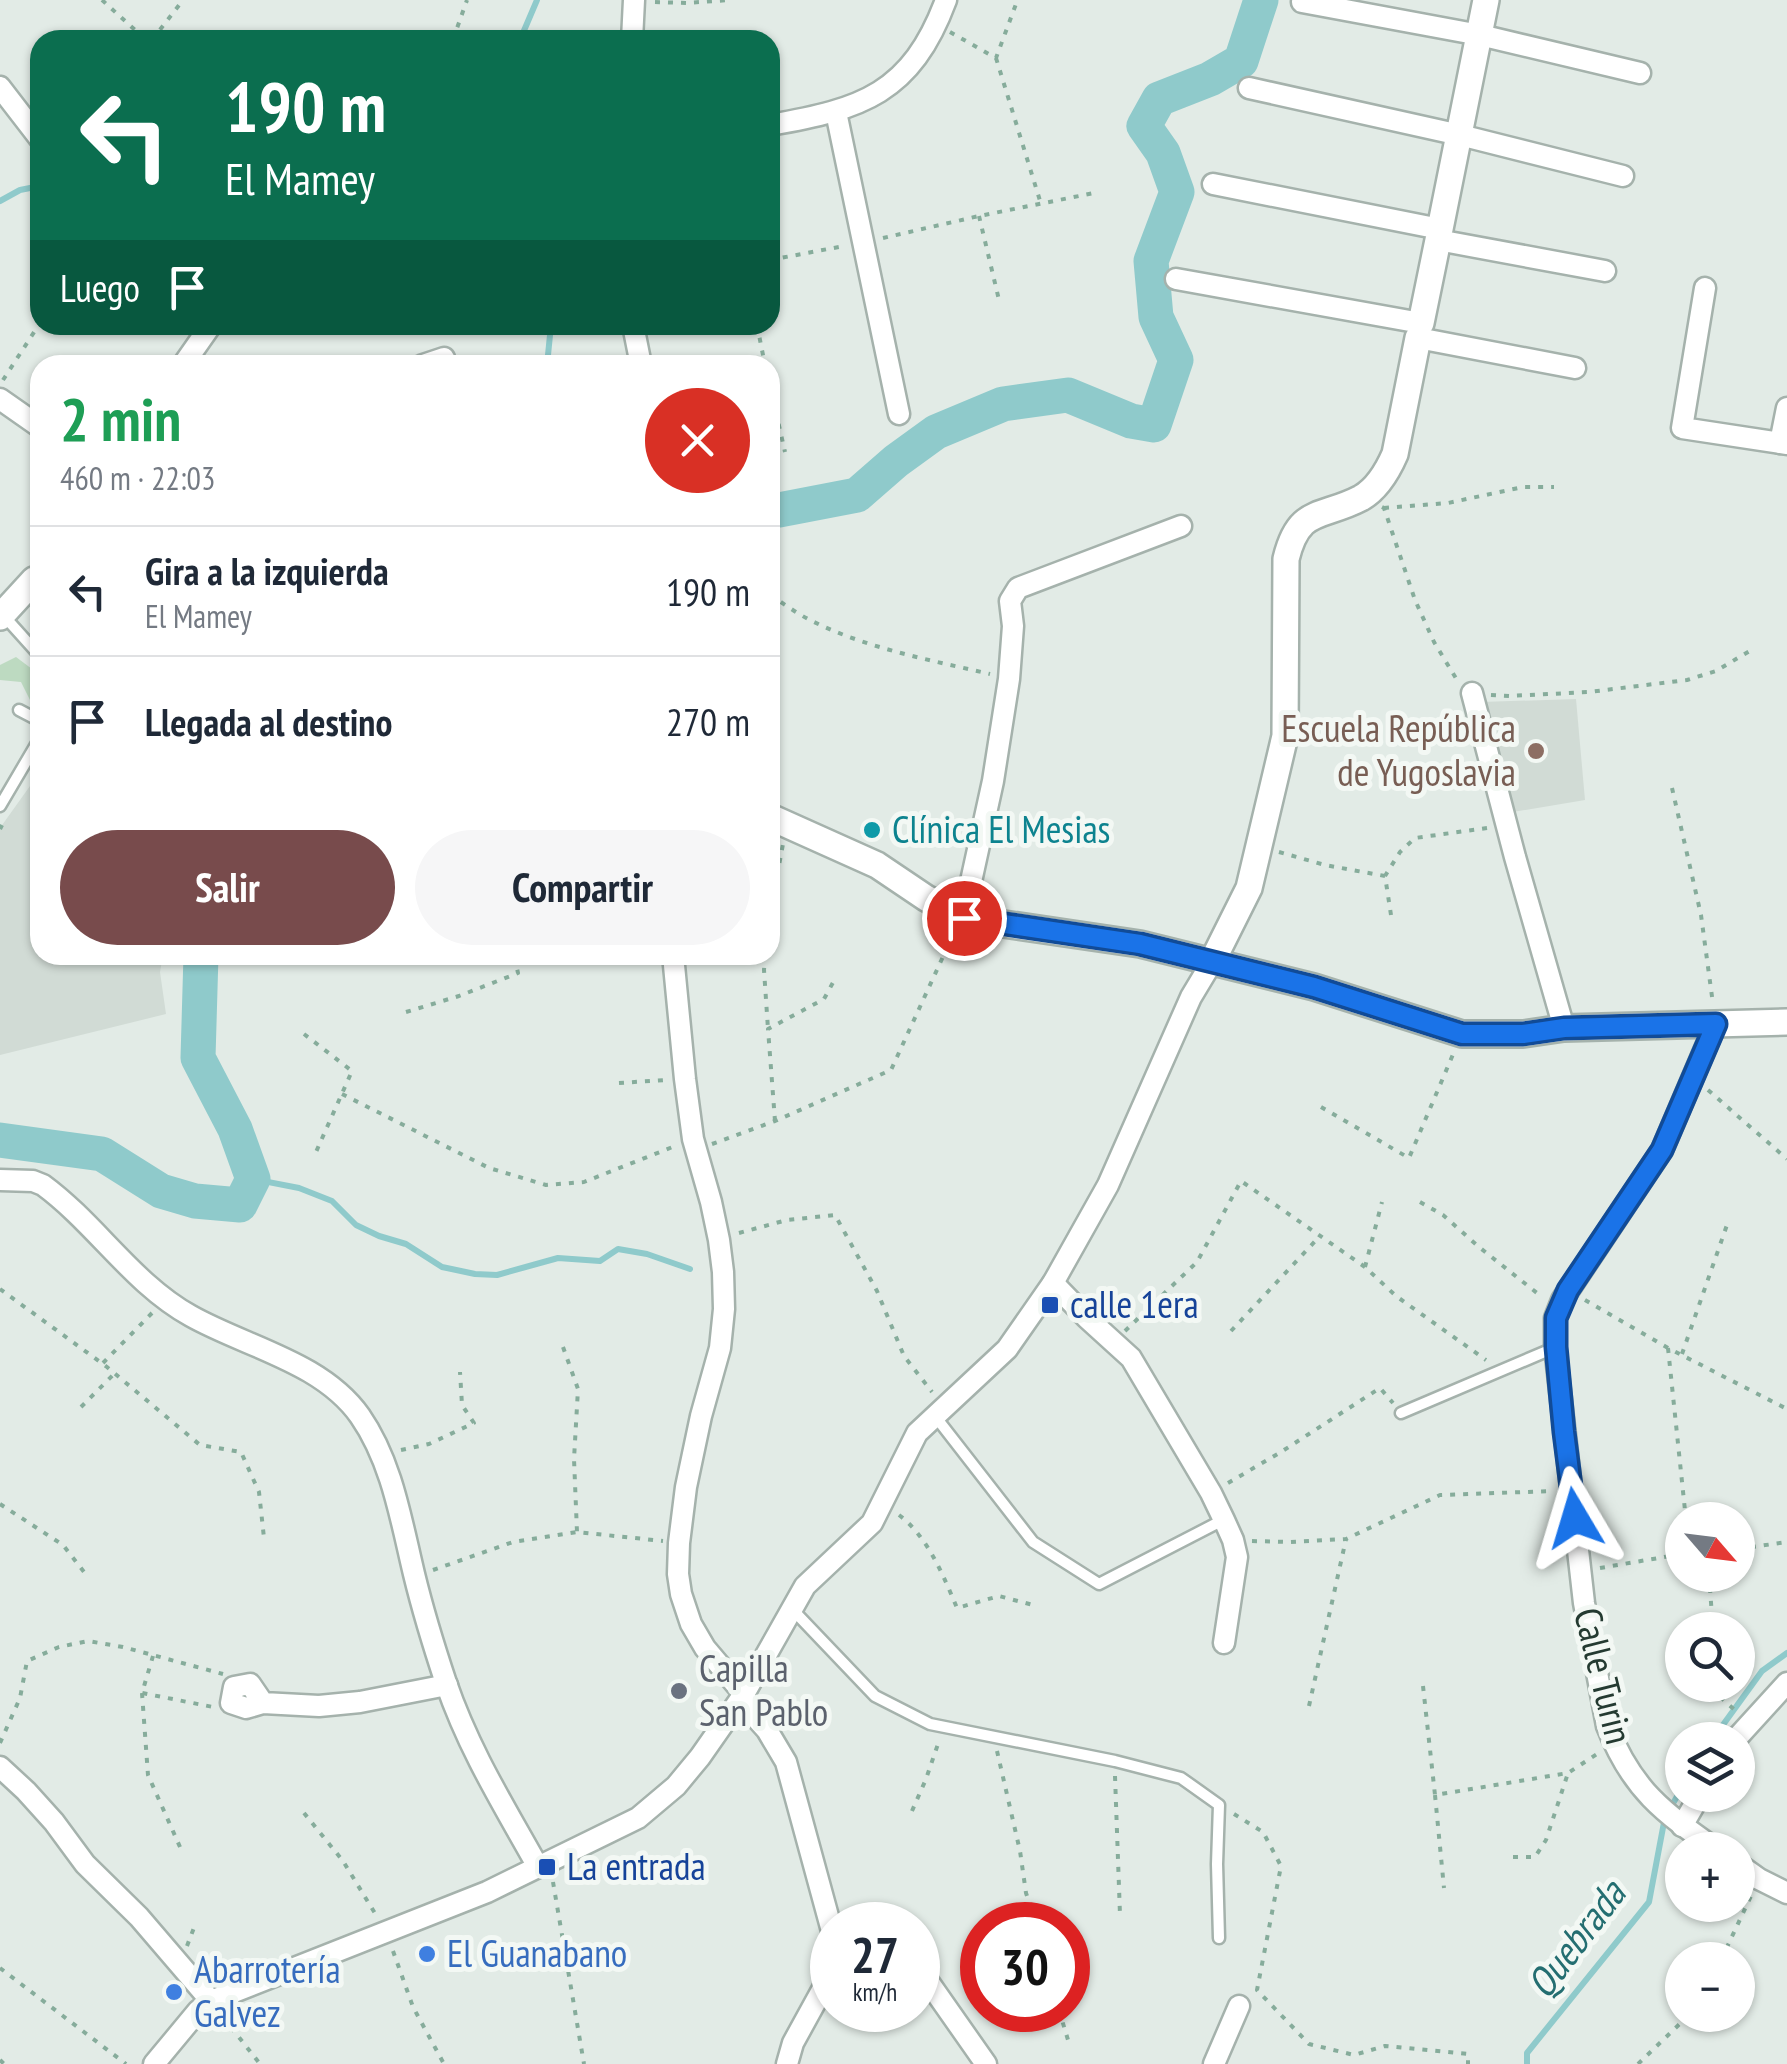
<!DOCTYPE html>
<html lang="es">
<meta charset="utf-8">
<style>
:root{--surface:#fff;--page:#f6f6f7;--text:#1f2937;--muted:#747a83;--line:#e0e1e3;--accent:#784b4c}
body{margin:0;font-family:"PT Sans Narrow",sans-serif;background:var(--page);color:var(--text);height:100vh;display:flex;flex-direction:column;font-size:38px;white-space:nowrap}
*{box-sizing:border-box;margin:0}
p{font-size:32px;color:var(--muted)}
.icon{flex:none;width:55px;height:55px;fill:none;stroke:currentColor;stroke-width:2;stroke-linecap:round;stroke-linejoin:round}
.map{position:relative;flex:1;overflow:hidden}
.details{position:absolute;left:30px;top:355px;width:750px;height:610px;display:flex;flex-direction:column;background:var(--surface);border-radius:30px;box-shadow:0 2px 8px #0004}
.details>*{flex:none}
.top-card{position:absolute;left:30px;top:30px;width:750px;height:305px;border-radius:30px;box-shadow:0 2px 8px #0004;background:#0b6e4f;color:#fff;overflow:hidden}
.needle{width:65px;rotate:118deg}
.controls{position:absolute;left:1665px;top:1502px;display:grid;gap:20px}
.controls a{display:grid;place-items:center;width:90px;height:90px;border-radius:50%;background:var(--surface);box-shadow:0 2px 8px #0004;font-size:50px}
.speed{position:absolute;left:810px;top:1902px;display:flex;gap:20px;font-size:50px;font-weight:700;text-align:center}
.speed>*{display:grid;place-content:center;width:130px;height:130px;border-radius:50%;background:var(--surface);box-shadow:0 2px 8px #0004;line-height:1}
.speed small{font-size:25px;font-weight:400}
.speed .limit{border:15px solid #d22;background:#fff;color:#111}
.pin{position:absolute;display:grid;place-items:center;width:85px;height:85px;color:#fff;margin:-42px;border:5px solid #fff;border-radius:50%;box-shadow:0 2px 10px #0007}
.me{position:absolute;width:110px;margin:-55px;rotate:353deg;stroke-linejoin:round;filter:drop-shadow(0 0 8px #0008)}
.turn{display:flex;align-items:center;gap:35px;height:210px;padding:0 30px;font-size:45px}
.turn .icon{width:130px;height:130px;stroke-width:2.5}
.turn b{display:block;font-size:70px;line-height:85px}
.then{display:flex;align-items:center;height:95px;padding:0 30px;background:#0003;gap:20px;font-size:38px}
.round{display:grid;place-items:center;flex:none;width:105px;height:105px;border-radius:52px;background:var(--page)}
.summary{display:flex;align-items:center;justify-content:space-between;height:170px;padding:0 30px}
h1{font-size:60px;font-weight:800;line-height:75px;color:#1e9e55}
.action{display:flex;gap:20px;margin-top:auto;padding:20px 30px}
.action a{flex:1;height:115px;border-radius:60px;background:var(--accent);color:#fff;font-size:40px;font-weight:800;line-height:115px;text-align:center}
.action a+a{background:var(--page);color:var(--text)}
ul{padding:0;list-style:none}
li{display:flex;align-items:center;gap:30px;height:130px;padding:0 30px;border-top:2px solid var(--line)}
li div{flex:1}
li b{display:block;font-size:38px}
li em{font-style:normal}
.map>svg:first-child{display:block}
.built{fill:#d1dbd5}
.green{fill:#bddac1}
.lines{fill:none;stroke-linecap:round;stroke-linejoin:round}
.stream{stroke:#8fcacb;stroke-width:6}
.river{stroke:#8fcacb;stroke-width:35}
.service-casing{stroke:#a5b2ac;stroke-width:15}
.minor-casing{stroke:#a5b2ac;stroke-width:25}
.tertiary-casing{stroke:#a5b2ac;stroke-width:30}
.path{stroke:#86ac9b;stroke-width:4;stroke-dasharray:5 8;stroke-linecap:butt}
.service{stroke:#fff;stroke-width:10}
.minor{stroke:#fff;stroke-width:20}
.tertiary{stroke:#fff;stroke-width:25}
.route-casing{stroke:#114b97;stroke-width:25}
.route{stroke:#1a73e8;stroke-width:18}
.education-dot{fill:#8d6e63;stroke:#f3f8f4;stroke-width:4}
.culture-dot{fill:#0f9aa8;stroke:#f3f8f4;stroke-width:4}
.transit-dot{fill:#1a4fb4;stroke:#f3f8f4;stroke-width:4}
.worship-dot{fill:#6b7280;stroke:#f3f8f4;stroke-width:4}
.shop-dot{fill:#3f7fe0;stroke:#f3f8f4;stroke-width:4}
.labels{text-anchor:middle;stroke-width:10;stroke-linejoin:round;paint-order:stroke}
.education-label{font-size:38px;fill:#785e54;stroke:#f3f8f4;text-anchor:end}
.culture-label{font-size:38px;fill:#0d838f;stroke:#f3f8f4;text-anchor:start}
.transit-label{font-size:38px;fill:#164399;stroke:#f3f8f4;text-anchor:start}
.worship-label{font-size:38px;fill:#5b616d;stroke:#f3f8f4;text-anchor:start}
.street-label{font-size:38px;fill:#243a31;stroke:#f3f8f4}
.shop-label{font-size:38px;fill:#366cbe;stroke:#f3f8f4;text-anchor:start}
.water-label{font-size:40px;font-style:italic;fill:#246e71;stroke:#f3f8f4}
</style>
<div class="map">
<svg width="1787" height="2064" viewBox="0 0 1787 2064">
<rect width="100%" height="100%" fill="#e2ebe6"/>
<g class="built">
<path d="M1576,699l9,101 -78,13 -26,-111z"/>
<path d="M40,772v183h123l-3,17 6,42 -166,41v-227z"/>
</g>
<path class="green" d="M16,657l24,18v20l-7,11 -12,-24 -21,-2v-15z"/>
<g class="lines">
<g class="stream">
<path d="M520,40l17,-40"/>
<path d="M0,201l20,-11 20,-4"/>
<path d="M547,365l4,-40"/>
<path d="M253,1179l46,9 33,13 24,24 23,11 27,8 36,23 33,7 22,1 61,-17 42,3 18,-12 29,5 43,15"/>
<path d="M1712,1740l50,-69 25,-18"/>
<path d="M1527,2064v-11l122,-151 16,-85 17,-29"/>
</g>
<g class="river">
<path d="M770,508l9,2 78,-15 39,-34 40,-29 67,-28 65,-9 63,26 23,4 22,-65 -20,-43 -5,-56 26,-69 -14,-39 -19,-27 15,-27 51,-20 31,-18 20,-61"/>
<path d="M0,1140l102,14 59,37 34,10 45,4 13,-26 -18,-50 -37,-71 3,-103"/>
</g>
<g class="service-casing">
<g id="service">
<path d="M4,616l36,40"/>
<path d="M19,710l21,11"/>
<path d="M0,806l40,-68"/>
<path d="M1401,1413l153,-65"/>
<path d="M935,1416l98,126 66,42 124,-64"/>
<path d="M792,1609l83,87 55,28 185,37 66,17 38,27 -2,59 2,74"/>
</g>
</g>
<g class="minor-casing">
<g id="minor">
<path d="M1302,2l178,33 160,38"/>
<path d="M632,40l2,-40"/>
<path d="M0,87l40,52"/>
<path d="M1249,88l211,47 163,41"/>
<path d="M836,112l63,302"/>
<path d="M770,125c92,-16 141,-31 176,-125"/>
<path d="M1213,184l227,45 -2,11 167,31"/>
<path d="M1176,279l245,44 -3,15 157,30"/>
<path d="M1705,288l-23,140 105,16"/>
<path d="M633,325l8,40"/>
<path d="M183,365l28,-40"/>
<path d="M423,365l21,-7"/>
<path d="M0,399l40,28"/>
<path d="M1780,443l7,-35"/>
<path d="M1472,693l43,164 49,171"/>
<path d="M963,918l30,-137 16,-102 4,-53 -3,-25 8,-13 163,-62"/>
<path d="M673,955l12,124 8,60 18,63 8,38 4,32 1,37 -4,39 -19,68 -15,71 -7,56 -1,31 3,20 10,30 14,24 39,46 5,16 18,20 19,32 46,169"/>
<path d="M1716,1023l-54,127 -100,150 -7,18v29l29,256 23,123c25,64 56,86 110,124"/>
<path d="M0,1180l33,1 10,4c53,39 90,99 148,131 55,31 131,46 169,100 32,46 41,104 54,158 9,37 20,73 32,109 23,67 58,123 92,184"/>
<path d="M1053,1283l34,35 44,40 80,135 13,27 9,20 4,17 -13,86"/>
<path d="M263,1703l-13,-19 -16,3 -3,16 15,5 17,-5 56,3 41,-4 87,-17"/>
<path d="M1735,1740l52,-57"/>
<path d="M0,1767l26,24 28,31 31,42 54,53 72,84"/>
<path d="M1682,1826l18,-31"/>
<path d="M1738,1864l21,15 28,14"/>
<path d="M918,1967l68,97"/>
<path d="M154,2064l44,-53 13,-10 276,-109 151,-74 38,-32 24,-29 44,-63 61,-108 67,-63 45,-90 90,-84 46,-66 55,-98 83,-188 21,-35"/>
<path d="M787,2064l6,-21 34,-62 5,-29"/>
<path d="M1214,2064l25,-58"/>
</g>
</g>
<g class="tertiary-casing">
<g id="tertiary">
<path d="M1440,229l46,-229"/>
<path d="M1421,323l17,-83"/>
<path d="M0,617l34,-37 6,4"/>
<path d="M770,817l107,48 49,33 37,20 177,26 174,43 148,47h61l41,-6 223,-6"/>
<path d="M1212,962l37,-74 36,-152 1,-177c13,-53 35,-40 75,-61 16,-9 27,-28 34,-44l23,-116"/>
</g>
</g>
<g class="path">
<path d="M102,0l44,40"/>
<path d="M655,2l31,1 44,-3"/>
<path d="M950,32l46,26 20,-54"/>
<path d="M152,40l31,-40"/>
<path d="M456,40v-9l11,-31"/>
<path d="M996,58l45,146"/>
<path d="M979,216l20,84"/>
<path d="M883,238l96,-22 120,-24"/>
<path d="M770,260l74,-14"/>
<path d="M757,325l8,40"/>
<path d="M3,380l37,-57"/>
<path d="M770,386l15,66"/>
<path d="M1382,507l2,1 31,92 19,42 23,38"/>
<path d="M1384,508l64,-5 75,-16h31"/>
<path d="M770,595c13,8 26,18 40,25 55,28 120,40 180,54"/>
<path d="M1491,695l18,1 80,-4 98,-12 29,-9 37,-22"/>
<path d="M1672,788l29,127 12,89"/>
<path d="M0,829l2,-4"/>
<path d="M1279,852l46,13 60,11"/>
<path d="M770,914l13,-70"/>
<path d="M1391,915l-6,-39 15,-24 15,-14 72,-10"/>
<path d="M765,955l-1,15 4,59"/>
<path d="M406,1012l53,-16 59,-23 -4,-18"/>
<path d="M304,1034l48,37 -36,81"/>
<path d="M619,1083l46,-3"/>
<path d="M1708,1090l79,69"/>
<path d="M342,1094l147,74 57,17 38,-3 91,-36"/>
<path d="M1321,1107l88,51 45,-106"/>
<path d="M775,1121l-7,-92 56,-30 12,-22"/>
<path d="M712,1144l63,-23 116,-51 61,-133"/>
<path d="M1420,1202l23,13 36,32 63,50"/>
<path d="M739,1233l48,-13 48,-5 42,76 27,65 28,36"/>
<path d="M1365,1267l17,-65"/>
<path d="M0,1289l107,78 93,78 41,7 18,40 5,46"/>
<path d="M1585,1300l83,48 119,61"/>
<path d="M1125,1331l72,-69 44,-81 124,86 31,29 90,64"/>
<path d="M1231,1331l89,-95"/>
<path d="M563,1347l15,42 -4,70 3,73"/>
<path d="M1668,1348l18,172"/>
<path d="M1682,1354l46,-132"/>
<path d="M103,1363l49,-50"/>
<path d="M81,1407l34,-34"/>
<path d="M401,1450l28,-6 45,-21 -12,-18 -2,-33"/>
<path d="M1228,1483l53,-31 99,-64 13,15"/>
<path d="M0,1504l63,41 25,32"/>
<path d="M899,1515c29,22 44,60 58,93l42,-12 34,9"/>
<path d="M1252,1541l38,1 56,-3 94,-44 113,-4"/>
<path d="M1738,1549l49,-7"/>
<path d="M1600,1568l82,-14"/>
<path d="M433,1570l80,-28 64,-10 86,9"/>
<path d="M1709,1575l4,55"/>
<path d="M153,1656l-11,37 71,14"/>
<path d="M1717,1685l1,10 19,17"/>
<path d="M1423,1686l12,109 133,-22 29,-19"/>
<path d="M142,1693l6,82 32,72"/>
<path d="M1309,1706l37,-167"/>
<path d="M0,1743l20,-45 7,-37 32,-14 29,-6 35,6 100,27"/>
<path d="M997,1751l23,100 6,42 11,32"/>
<path d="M1115,1776l5,139"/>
<path d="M1435,1795l9,93"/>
<path d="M912,1811l14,-32 13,-38"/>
<path d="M304,1813l39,48 33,54"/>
<path d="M1234,1814l29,18 18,34 -24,124 52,54 45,11 31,-9 83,8v10"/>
<path d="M1513,1857h22l11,-17 22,-67"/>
<path d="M553,1882l31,182"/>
<path d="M187,1946l8,-21"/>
<path d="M393,1951l20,56 31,57"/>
<path d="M1721,1960l30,-64"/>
<path d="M0,1968l126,96"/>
<path d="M1059,2010l9,30"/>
<path d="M223,2017l37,47"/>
<path d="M0,2060l4,4"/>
<path d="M1638,2064l51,-49"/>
</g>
<use href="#service" class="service"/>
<use href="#minor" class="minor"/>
<use href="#tertiary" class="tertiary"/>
</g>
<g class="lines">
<g class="route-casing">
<path id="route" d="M964,918l176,26 174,43 148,47h61l41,-6 152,-4 -54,126 -94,140 -12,28v29l8,85 11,86"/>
</g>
<use href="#route" class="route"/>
</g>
<circle class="education-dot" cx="1536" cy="751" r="10"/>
<circle class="culture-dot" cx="872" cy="830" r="10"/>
<g class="transit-dot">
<rect x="1040" y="1295" width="20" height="20" rx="5"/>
<rect x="537" y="1857" width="20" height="20" rx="5"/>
</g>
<circle class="worship-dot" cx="679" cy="1691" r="10"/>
<g class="shop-dot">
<circle cx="427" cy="1954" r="10"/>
<circle cx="174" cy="1992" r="10"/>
</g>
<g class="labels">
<g class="education-label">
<text x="1516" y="742">Escuela República<tspan x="1516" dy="44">de Yugoslavia</tspan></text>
</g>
<g class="culture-label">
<text x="892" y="843">Clínica El Mesias</text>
</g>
<g class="transit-label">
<text x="1070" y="1318">calle 1era</text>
<text x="567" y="1880">La entrada</text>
</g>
<g class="worship-label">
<text x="699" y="1682">Capilla<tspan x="699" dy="44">San Pablo</tspan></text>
</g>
<g class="street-label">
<text transform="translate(1603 1676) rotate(76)" y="13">Calle Turin</text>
</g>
<g class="shop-label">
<text x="447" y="1967">El Guanabano</text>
<text x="194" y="1983">Abarrotería<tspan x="194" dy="44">Galvez</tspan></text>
</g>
<g class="water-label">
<text transform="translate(1576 1939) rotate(-53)" y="14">Quebrada</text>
</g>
</g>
</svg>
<div class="controls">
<a><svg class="needle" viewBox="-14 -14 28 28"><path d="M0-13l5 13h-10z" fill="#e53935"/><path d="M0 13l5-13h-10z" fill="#747a83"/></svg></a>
<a><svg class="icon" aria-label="search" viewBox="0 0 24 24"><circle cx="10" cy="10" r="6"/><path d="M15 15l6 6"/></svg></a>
<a><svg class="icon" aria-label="layers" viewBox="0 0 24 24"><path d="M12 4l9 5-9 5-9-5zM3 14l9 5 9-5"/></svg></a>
<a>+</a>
<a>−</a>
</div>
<div class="speed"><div>27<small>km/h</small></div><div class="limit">30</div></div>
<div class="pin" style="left:964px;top:918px;background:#d93025"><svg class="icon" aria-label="arrive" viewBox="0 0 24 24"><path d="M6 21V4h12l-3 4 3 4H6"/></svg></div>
<svg class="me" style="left:1575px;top:1518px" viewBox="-20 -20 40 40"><path d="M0-17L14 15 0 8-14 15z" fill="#1a73e8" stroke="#fff" stroke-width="4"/></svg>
<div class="top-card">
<div class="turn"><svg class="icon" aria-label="left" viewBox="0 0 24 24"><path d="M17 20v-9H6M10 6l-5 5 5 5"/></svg><div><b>190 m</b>El Mamey</div></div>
<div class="then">Luego<svg class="icon" aria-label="arrive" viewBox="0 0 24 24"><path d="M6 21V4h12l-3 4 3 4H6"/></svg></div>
</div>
<section class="details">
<div class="summary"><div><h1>2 min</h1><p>460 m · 22:03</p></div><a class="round" style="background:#d93025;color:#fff"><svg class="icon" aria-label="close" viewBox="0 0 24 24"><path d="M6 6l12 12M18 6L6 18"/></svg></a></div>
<ul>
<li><svg class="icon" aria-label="left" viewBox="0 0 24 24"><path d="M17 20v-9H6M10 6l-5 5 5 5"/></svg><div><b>Gira a la izquierda</b><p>El Mamey</p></div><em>190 m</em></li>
<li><svg class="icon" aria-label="arrive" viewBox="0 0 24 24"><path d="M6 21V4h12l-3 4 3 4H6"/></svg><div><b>Llegada al destino</b></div><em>270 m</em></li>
</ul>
<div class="action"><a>Salir</a><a>Compartir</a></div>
</section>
</div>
